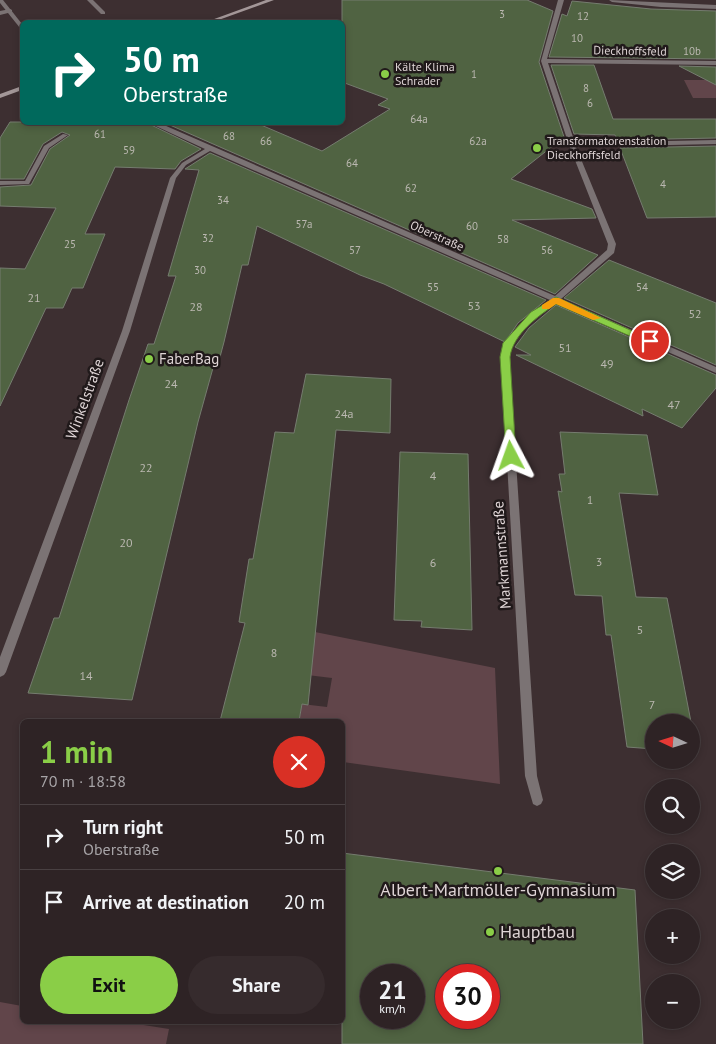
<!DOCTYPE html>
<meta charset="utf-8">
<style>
:root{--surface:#2e2325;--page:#362b2d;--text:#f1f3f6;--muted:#a7a4a7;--line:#494042;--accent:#8ace47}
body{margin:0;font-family:"PT Sans",sans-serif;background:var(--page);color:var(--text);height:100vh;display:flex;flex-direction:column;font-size:19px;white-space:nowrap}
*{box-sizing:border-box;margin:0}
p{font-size:16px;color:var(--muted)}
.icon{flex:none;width:28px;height:28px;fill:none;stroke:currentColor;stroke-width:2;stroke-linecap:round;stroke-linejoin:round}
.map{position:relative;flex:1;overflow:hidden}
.side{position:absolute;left:20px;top:719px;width:325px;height:305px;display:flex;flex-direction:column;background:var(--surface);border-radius:8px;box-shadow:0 2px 8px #0003,0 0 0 1px var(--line)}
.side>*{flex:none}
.banner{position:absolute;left:20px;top:20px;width:325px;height:105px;border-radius:8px;box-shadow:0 2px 8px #0003,0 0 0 1px var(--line);background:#00695c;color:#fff;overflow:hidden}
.needle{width:32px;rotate:274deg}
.controls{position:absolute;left:645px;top:714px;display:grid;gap:10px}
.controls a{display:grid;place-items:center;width:55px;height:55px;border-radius:50%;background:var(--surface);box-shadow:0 2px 8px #0003,0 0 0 1px var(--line);font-size:25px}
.speed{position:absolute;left:360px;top:964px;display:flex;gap:10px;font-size:25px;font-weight:700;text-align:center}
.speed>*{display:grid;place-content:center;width:65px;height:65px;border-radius:50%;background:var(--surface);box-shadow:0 2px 8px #0003,0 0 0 1px var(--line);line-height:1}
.speed small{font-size:12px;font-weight:400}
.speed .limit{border:8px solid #d22;background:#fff;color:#111}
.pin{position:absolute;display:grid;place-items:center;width:42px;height:42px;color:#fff;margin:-21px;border:2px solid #fff;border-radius:50%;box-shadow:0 1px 5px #0007}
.me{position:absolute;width:55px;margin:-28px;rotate:356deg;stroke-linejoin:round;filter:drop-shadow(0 0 4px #0008)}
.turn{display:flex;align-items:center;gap:18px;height:105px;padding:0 20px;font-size:22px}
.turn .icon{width:65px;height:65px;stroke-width:2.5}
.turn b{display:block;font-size:35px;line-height:42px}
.round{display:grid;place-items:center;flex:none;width:52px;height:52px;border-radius:26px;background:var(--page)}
.summary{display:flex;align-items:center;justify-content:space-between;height:85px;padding:0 20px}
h1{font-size:30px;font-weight:700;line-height:38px;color:var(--accent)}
.primary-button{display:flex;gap:10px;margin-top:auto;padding:10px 20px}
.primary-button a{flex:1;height:58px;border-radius:30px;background:var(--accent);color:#111;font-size:20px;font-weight:700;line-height:58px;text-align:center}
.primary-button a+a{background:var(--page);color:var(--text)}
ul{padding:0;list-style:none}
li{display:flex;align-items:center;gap:15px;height:65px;padding:0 20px;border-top:1px solid var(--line)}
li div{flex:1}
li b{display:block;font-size:19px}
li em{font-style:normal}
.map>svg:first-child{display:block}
.green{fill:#61454a}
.building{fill:#506342;stroke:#757c6f;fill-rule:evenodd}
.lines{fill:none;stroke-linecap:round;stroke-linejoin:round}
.lane{fill:#7b7374;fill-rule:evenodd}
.street{fill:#7b7374;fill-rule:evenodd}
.secondary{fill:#a39798;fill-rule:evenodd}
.route{fill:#8ace47;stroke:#5a862e}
.slow{fill:#f59e0b}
.poi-dot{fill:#8ace47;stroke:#20191a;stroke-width:2}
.labels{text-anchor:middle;stroke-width:5;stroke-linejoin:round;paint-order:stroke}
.far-number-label{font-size:11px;fill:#bbb8b1}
.far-street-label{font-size:12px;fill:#dfd5d6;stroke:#20191a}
.far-poi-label{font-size:12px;fill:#dfd5d6;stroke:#20191a;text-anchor:start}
.number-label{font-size:12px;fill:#bbb8b1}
.poi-label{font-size:15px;fill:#dfd5d6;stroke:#20191a;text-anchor:start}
.street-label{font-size:15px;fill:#dfd5d6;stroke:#20191a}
.near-poi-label{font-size:18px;fill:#dfd5d6;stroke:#20191a}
</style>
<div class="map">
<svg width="716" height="1044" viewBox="0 0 716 1044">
<rect width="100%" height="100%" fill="#3d2f31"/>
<g class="green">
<path d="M684,80h32v18h-23z"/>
<path d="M315,632l180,36 5,116 -157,-22 -1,-41h-43l3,-17 25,3 5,-29 -25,-3z"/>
<path d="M0,1002l22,4v15h96l51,8 -3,15h-166z"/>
</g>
<g class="building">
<path d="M342,0h185l26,11 -14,51 25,75 -53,42 81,30 4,9 -84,2 86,35 -43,39 -392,-172h91l68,29 68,-42 -12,-4 10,-6 -46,-17z"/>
<path d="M572,1l79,8 65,2v48l-167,-2 13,-43 5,2z"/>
<path d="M551,65h43l19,54h103v19l-99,2 -2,-5 -41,-1z"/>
<path d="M679,66l37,1v18z"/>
<path d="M10,122h135l56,27 -20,12 -6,8 -60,-2 -30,67h20l-22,54h-11l-9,20h-17l-46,98v-138l25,1 31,-61 -56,-2v-19l31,-2 19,-36 20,-14 -8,-3 -19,12 -19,35h-24v-41z"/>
<path d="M716,146v71l-69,1 -27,-70z"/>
<path d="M210,153l336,147 -28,23 -13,19 -121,-58 -24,-9 -103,-49 -9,39h-6l-18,77 -7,26h-4l-15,54 -66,278 -104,-7 26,-75h5l70,-218 19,-56h6l22,-68h-8l31,-106 -14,-1z"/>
<path d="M609,260l107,43v62l-152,-67z"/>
<path d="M556,305l160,70v13l-34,40 -40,-19 1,7 -127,-61h15l-16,-8 14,-19z"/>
<path d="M306,374l85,5 -1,54 -54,-3 -28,275 -6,-1 -3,17h-79l25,-98 -6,-1 10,-63h4l22,-127 19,1z"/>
<path d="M560,432l87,3 11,60 -39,-2 17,104 31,1 24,124h-37v27l-27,-2 -16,-112h-5l-4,-39 -27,-1 -17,-104 4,1 -3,-18h6z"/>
<path d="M400,452l68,2 4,176 -51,-3 1,-6 -28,-1z"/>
<path d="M342,853l293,37 8,154h-301zM371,975h43v43h-43zM446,975h43v43h-43z"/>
</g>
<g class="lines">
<g class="lane">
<path d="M87,0h6l12,12v2h-4z"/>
<path d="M10,9l2,1v2l-12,3v-4z"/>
<path d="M63,134l5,1 -19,13 -20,36 -29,1v-4h25l19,-35z"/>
</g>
<g class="street">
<path d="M0,0h3l19,24v5l-2,-1 -20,-25z"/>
<path d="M558,0h6l-17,59 169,2v4l-168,-2 27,80 141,-3v4l-140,3 40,97 -2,9 -53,46 155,68v6l-160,-70c-20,16 -40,28 -47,54l28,419 6,24 -2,4 -4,2 -4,-2 -8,-28 -24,-419c7,-27 27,-41 49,-57l-340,-149 -24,14 -10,13 -46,153 -124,341 -2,3 -4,2v-20l122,-326 48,-153 12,-15 23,-14 -58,-27h10l398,174 52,-46 1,-6 -39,-99 -28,-84z"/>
<path d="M609,0l107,5v4l-55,-2 -49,-5z"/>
</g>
<g class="secondary">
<path d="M266,0h8l-61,22h-7z"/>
<path d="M22,86v4l-22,8v-4z"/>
</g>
</g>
<path class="route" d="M556,297l99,44 -9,2 -90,-39c-18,12 -43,30 -46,53l6,99 -5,4 -5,-4 -6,-99 3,-14 28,-31z"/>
<path class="slow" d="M553,298h6l42,20 -8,2 -37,-16 -7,5h-7v-4z"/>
<g class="poi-dot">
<circle cx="385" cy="74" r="5"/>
<circle cx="537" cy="148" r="5"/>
<circle cx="149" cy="359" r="5"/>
<circle cx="498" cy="871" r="5"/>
<circle cx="490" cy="932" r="5"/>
</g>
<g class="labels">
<g class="far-number-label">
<text x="502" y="18">3</text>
<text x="583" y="20">12</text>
<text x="577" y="42">10</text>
<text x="692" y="55">10b</text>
<text x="474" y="78">1</text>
<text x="586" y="92">8</text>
<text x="590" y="107">6</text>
<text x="419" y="123">64a</text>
<text x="100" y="138">61</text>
<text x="229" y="140">68</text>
<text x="266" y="145">66</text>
<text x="478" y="145">62a</text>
<text x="129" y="154">59</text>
<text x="352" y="167">64</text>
<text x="663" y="188">4</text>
<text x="411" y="192">62</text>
<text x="223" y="204">34</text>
<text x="304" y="228">57a</text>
<text x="472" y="230">60</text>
<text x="208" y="242">32</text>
<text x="503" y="243">58</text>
<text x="70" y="248">25</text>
<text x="355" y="254">57</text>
<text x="547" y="254">56</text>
<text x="200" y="274">30</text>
<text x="433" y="291">55</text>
<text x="642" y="291">54</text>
</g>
<g class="far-street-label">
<text transform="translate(630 51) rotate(1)" y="4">Dieckhoffsfeld</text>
<text transform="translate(437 236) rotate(24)" y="4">Oberstraße</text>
</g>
<g class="far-poi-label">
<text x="395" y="71">Kälte Klima<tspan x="395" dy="14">Schrader</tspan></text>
<text x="547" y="145">Transformatorenstation<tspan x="547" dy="14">Dieckhoffsfeld</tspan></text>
</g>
<g class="number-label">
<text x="34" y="302">21</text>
<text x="474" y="310">53</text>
<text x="196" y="311">28</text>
<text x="695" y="318">52</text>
<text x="565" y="352">51</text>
<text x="607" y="368">49</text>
<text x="171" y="388">24</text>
<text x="674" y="409">47</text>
<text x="344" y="418">24a</text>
<text x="146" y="472">22</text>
<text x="433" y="480">4</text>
<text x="590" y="504">1</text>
<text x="126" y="547">20</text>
<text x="599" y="566">3</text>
<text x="433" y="567">6</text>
<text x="640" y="634">5</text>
<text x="274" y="657">8</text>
<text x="86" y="680">14</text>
<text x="652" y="709">7</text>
</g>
<g class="poi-label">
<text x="159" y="364">FaberBag</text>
</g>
<g class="street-label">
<text transform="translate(85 399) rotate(-70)" y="5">Winkelstraße</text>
<text transform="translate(502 555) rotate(-94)" y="5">Markmannstraße</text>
</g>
<g class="near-poi-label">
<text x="498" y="896">Albert-Martmöller-Gymnasium</text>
<text x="500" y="938" text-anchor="start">Hauptbau</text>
</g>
</g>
</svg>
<div class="controls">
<a><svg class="needle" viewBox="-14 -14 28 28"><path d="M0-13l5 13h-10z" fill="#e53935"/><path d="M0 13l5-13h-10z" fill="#a7a4a7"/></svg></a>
<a><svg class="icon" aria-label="search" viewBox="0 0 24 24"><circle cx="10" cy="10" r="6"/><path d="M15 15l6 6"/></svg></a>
<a><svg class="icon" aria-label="layers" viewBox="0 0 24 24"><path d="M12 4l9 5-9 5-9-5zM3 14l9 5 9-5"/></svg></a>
<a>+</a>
<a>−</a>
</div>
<div class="speed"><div>21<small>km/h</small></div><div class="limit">30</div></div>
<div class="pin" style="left:650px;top:341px;background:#d93025"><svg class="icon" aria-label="arrive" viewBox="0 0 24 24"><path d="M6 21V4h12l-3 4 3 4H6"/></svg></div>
<svg class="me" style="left:511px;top:456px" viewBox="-20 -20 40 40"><path d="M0-17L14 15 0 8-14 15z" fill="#8ace47" stroke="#fff" stroke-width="4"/></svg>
<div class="banner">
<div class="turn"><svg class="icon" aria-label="right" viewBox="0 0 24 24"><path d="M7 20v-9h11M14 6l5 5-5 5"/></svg><div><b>50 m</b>Oberstraße</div></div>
</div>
<section class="side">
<div class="summary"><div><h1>1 min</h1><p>70 m · 18:58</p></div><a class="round" style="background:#d93025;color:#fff"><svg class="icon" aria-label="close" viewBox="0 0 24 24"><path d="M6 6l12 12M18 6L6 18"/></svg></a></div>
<ul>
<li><svg class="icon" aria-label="right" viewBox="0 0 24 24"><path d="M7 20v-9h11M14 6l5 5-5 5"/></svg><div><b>Turn right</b><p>Oberstraße</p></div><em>50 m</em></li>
<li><svg class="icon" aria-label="arrive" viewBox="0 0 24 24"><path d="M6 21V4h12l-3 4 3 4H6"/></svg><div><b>Arrive at destination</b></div><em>20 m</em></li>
</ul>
<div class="primary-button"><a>Exit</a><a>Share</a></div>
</section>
</div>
